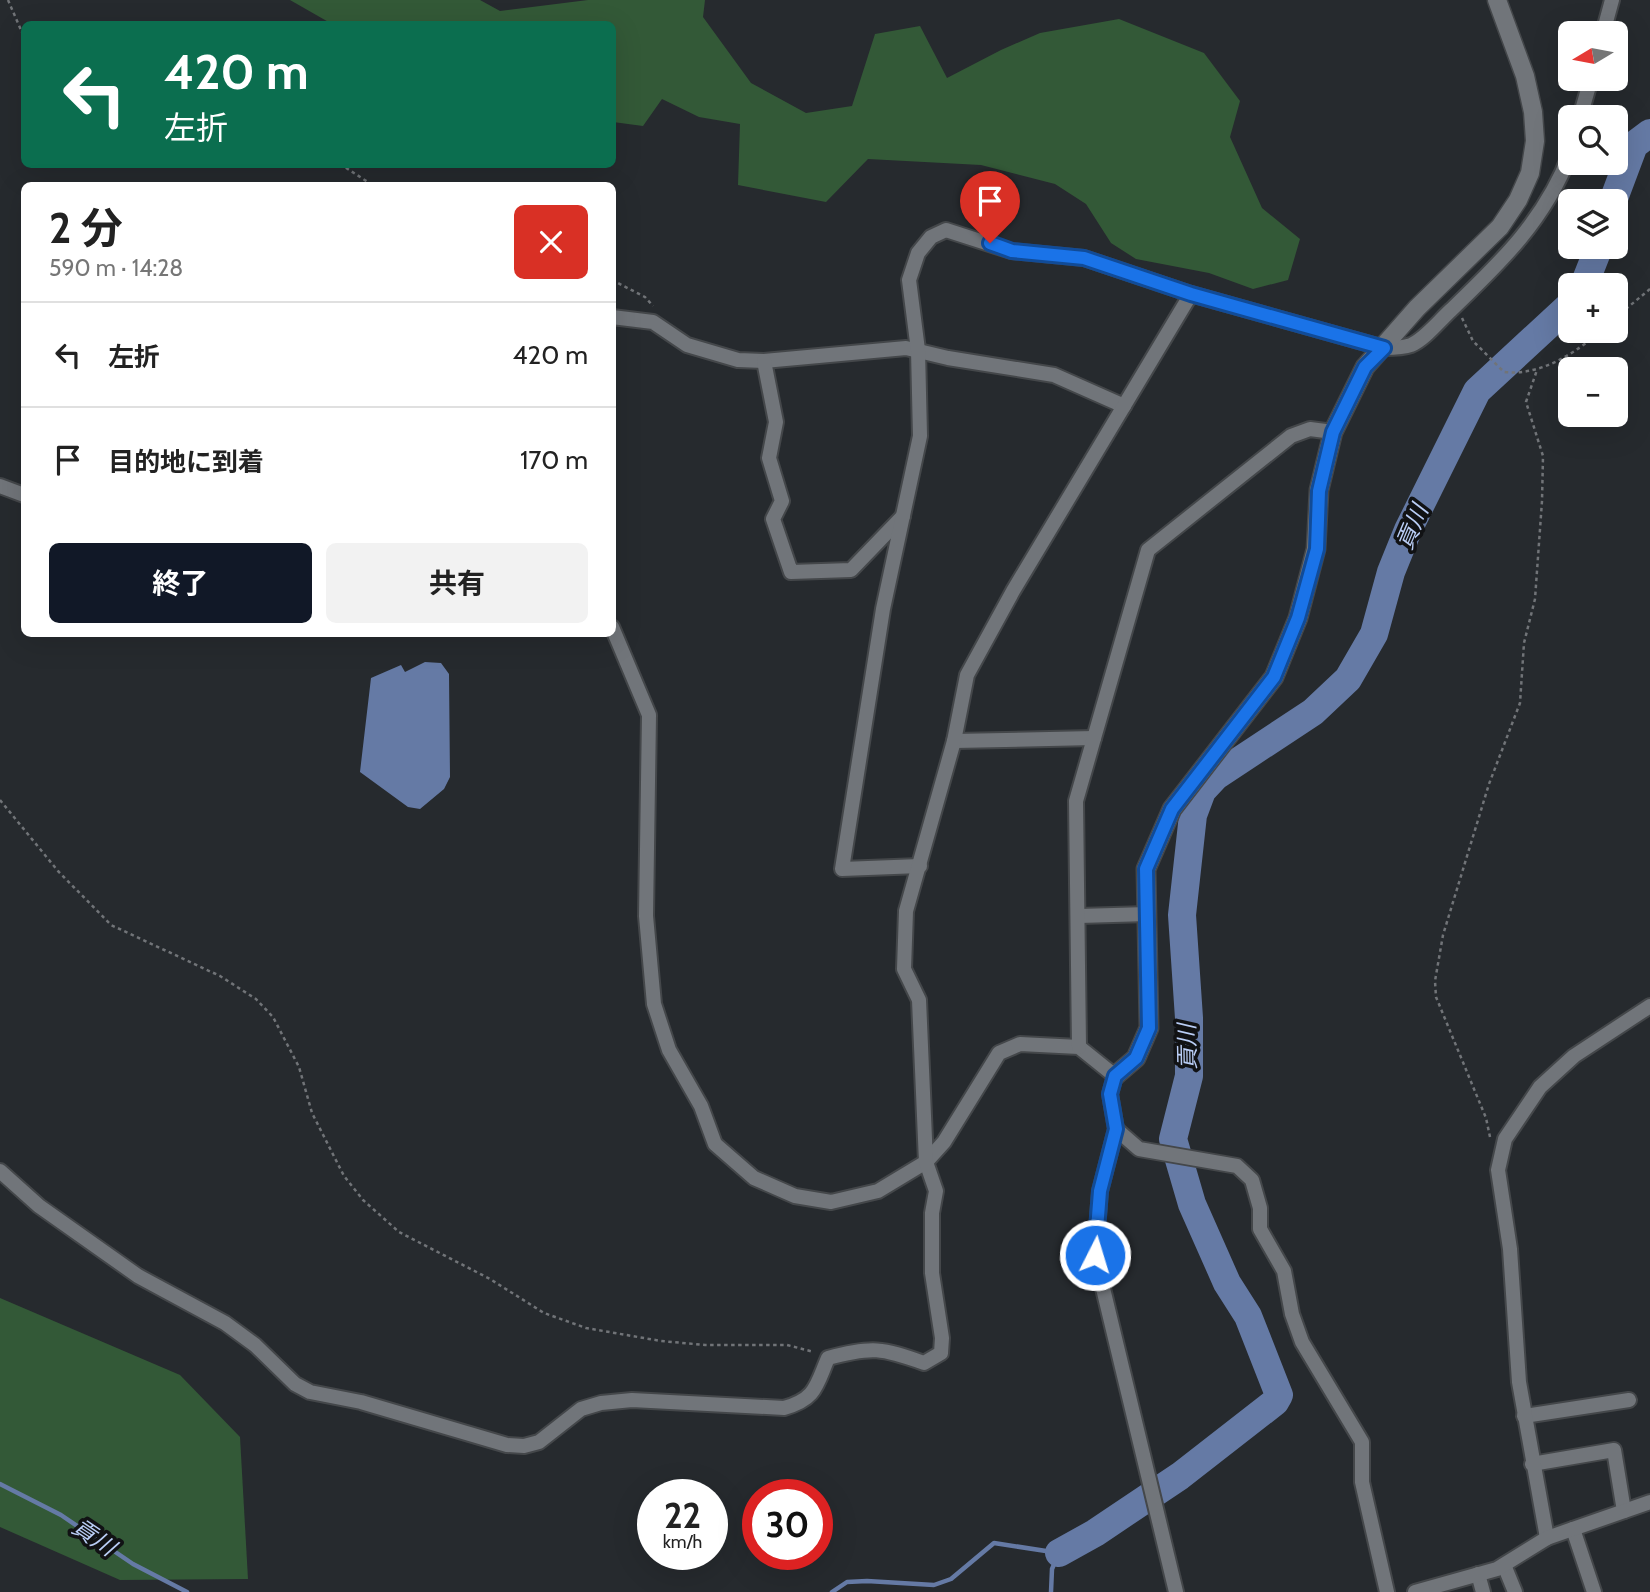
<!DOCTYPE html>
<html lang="ja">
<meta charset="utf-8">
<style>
:root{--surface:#fff;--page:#f2f2f2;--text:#222;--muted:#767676;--line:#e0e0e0;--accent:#111827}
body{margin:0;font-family:Cabin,"Noto Sans JP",sans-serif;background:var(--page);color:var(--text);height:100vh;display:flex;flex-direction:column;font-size:26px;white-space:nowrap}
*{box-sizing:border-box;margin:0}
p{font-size:23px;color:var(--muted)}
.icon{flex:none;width:38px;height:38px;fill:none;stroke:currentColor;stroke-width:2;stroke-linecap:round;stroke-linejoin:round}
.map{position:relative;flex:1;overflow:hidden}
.details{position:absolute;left:21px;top:182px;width:595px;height:455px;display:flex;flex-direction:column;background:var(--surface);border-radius:10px;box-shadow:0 7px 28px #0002}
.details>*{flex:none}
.hud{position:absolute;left:21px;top:21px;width:595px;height:147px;border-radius:10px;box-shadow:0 7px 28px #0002;background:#0b6e4f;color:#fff;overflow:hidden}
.needle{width:46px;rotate:260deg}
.tools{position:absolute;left:1558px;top:21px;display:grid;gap:14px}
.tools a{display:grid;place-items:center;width:70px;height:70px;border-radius:10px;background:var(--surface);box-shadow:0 7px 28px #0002;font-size:35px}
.speed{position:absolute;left:637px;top:1479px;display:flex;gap:14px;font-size:35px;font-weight:700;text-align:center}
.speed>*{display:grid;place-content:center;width:91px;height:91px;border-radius:50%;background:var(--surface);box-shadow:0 7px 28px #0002;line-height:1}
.speed small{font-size:18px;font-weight:400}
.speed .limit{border:10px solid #d22;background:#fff;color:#111}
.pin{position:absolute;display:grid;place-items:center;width:60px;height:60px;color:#fff;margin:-72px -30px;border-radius:50% 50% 50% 0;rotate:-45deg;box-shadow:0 0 7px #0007}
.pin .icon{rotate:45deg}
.me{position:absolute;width:77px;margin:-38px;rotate:5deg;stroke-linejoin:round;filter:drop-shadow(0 0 5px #0008)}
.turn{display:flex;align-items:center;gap:24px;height:147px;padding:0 28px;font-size:32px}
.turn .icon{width:91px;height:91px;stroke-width:2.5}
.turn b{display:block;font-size:49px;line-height:60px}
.round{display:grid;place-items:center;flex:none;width:74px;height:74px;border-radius:10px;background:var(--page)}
.headline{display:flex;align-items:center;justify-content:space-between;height:119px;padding:0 28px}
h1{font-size:42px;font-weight:700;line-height:52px}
.cta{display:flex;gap:14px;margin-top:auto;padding:14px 28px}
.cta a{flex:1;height:80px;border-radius:10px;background:var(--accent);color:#fff;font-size:28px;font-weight:700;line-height:80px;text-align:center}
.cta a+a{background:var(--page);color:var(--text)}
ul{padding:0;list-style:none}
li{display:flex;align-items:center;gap:21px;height:105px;padding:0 28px;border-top:2px solid var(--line)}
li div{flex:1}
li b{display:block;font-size:26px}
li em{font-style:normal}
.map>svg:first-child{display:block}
.forest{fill:#335937}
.water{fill:#657aa5}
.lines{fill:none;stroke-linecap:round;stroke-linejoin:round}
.stream{stroke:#657aa5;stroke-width:4.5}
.river{stroke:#657aa5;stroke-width:28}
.street-casing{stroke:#44474a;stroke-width:18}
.secondary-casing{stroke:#44474a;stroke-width:21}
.path{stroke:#717478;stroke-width:2.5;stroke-dasharray:3.5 3.5;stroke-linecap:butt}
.street{stroke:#71757a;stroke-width:14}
.secondary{stroke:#71757a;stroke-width:18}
.route-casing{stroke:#114b97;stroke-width:18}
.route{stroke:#1a73e8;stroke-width:12}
.labels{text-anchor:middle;stroke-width:7;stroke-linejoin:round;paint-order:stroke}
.water-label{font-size:23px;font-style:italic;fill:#bacef6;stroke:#111214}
</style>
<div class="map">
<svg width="1650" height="1592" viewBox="0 0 1650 1592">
<rect width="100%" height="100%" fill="#262a2e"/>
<g class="forest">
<path d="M290,0h190l20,11 88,-11h117l-2,17 48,66 55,30 46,-7 23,-72 45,-8 27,52 54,-28 39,-17 79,-14 85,34 36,48 -10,36 32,71 38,31 -12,41 -35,9 -44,-16 -73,-14 -25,-16 -25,-39 -31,-20 -74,-19 -113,-6 -42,43 -88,-17 2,-61 -41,-7 -37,-18 -19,27 -30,-4 -1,-98h-280z"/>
<path d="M0,1298l180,77 60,62 8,142 -128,1 -120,-53z"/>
</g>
<path class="water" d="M425,662l16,1 8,11 1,103 -6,12 -24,20 -12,-2 -48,-35 11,-94 30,-13 4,7z"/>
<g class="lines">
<g class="stream">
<path d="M0,1484l61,31 72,49 54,28"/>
<path d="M832,1592l15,-10 20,-1 67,4 17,-6 43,-36 65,10 -7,16 -1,23"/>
</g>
<g class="river">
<path d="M1613,201l21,-56 16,-12"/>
<path d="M1584,285l15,-38"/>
<path d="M1059,1553l36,-20 85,-57 95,-74 4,-7 -31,-79 -21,-33 -35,-79 -19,-65 16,-63v-58l-7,-103 11,-100 9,-24 14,-15 97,-64 35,-33 26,-45 17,-62 17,-42 69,-139 93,-86"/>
</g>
<g class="street-casing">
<g id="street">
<path d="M1603,33l9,-33"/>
<path d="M1580,117l11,-38"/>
<path d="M612,317l41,5 34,23 51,15 26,1 142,-13 42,10 106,17 70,31"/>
<path d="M764,361l12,61 -7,36 13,43 -9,18 18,53 60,-2 52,-54"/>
<path d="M0,486l24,9"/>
<path d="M612,627l37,88 -3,201 8,88 15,46 32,56 14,38 39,34 41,18 36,6 47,-11 48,-29 18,-20 55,-89 21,-9 59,3 36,29 -5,18 6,35 -16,62 -5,64 81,337"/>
<path d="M954,741l140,-3"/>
<path d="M920,866l-78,3 41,-260 37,-173 -2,-86 -9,-70 9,-27 13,-16 15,-7 65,21 73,7 107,36 193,54c8,0 19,0 27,-3 14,-6 28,-24 40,-35 50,-48 94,-90 119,-156"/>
<path d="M1079,916l69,-2"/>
<path d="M1079,1047l-3,-246 72,-251 143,-114 19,-7 23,3"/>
<path d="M1116,1129l23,20 98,17 15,14 8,28v21l24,42 8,43 10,28 60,100v40l25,110"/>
<path d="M0,1171l39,35 99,70 87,47 30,22 40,39 15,8 51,10 146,43 17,1 15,-4 42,-33 20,-6 31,-3 152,8c32,-9 32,-22 44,-50 44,-12 54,-10 96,5l17,-10 1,-15 -10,-65v-60l4,-22 -10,-29 -7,-162 -15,-31 2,-58 48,-170 13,-66 46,-84 178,-297"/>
<path d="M1524,1416l105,-16"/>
<path d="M1532,1464l82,-14 10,61"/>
<path d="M1573,1529l21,63"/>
<path d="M1547,1538l-28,-156 -9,-133 -12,-79 7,-31 35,-52 34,-31 76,-50"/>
<path d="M1504,1565l11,27"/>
<path d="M1478,1574l5,18"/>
<path d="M1415,1592l82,-23 50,-31 103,-36"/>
</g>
</g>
<g class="secondary-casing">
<path id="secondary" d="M1115,1076l21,-18 13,-30 -3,-159 26,-60 102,-132 24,-59 18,-69 3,-59 14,-58 32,-65 52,-59 83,-81 18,-27 12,-27 5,-32 -2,-29 -8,-36 -28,-76"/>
</g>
<g class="path">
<path d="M8,0l16,37"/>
<path d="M340,164l34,22"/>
<path d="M612,280l33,17 8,9"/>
<path d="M1462,318l11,23 31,31c36,4 70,-18 97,-41"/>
<path d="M1615,318l35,-29"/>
<path d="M0,800l58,71 53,54 109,51 36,23 17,18 26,50 13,46 32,63 19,24 36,32 91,47 54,34 42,15 75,13 44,4h82l27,7"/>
<path d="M1490,1137l-4,-19 -50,-121 -1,-16 8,-46 46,-151 31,-81 4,-60 11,-44 7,-98 1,-45 -17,-54 11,-32"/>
</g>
<use href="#street" class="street"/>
<use href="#secondary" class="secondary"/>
</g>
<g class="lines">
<g class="route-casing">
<path id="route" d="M990,243l22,8 72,7 107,36 193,54 -19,19 -32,65 -14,59 -2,58 -19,69 -24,59 -102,132 -26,60 3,159 -13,30 -21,18 -5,18 6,35 -16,62 -5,64"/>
</g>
<use href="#route" class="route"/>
</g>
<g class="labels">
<g class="water-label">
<text transform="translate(1412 527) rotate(-67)" y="8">貢川</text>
<text transform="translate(1187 1047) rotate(-91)" y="8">貢川</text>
<text transform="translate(94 1537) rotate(34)" y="8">貢川</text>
</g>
</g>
</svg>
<div class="tools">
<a><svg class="needle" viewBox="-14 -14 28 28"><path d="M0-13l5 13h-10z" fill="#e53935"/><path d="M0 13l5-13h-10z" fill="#767676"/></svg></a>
<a><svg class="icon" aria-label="search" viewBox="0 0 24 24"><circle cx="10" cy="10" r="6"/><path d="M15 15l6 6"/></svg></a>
<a><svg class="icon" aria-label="layers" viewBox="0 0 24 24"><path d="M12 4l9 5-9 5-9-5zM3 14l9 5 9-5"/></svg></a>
<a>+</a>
<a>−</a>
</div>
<div class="speed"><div>22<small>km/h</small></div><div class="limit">30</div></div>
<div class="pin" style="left:990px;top:243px;background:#d93025"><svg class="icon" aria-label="arrive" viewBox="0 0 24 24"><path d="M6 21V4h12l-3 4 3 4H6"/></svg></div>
<svg class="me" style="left:1095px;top:1255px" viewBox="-20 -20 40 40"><circle r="17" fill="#1a73e8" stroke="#fff" stroke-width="3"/><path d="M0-11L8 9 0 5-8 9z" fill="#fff"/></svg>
<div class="hud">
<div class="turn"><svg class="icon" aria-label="left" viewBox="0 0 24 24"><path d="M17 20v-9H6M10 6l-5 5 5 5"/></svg><div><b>420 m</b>左折</div></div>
</div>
<section class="details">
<div class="headline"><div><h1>2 分</h1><p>590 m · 14:28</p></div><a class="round" style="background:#d93025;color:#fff"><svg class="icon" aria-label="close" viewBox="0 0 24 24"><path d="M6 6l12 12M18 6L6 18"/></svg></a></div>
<ul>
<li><svg class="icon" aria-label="left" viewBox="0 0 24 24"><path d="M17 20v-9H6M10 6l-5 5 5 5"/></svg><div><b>左折</b></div><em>420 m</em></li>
<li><svg class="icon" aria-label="arrive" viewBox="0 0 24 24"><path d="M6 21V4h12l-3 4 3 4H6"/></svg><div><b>目的地に到着</b></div><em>170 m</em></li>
</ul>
<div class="cta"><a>終了</a><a>共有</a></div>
</section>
</div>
